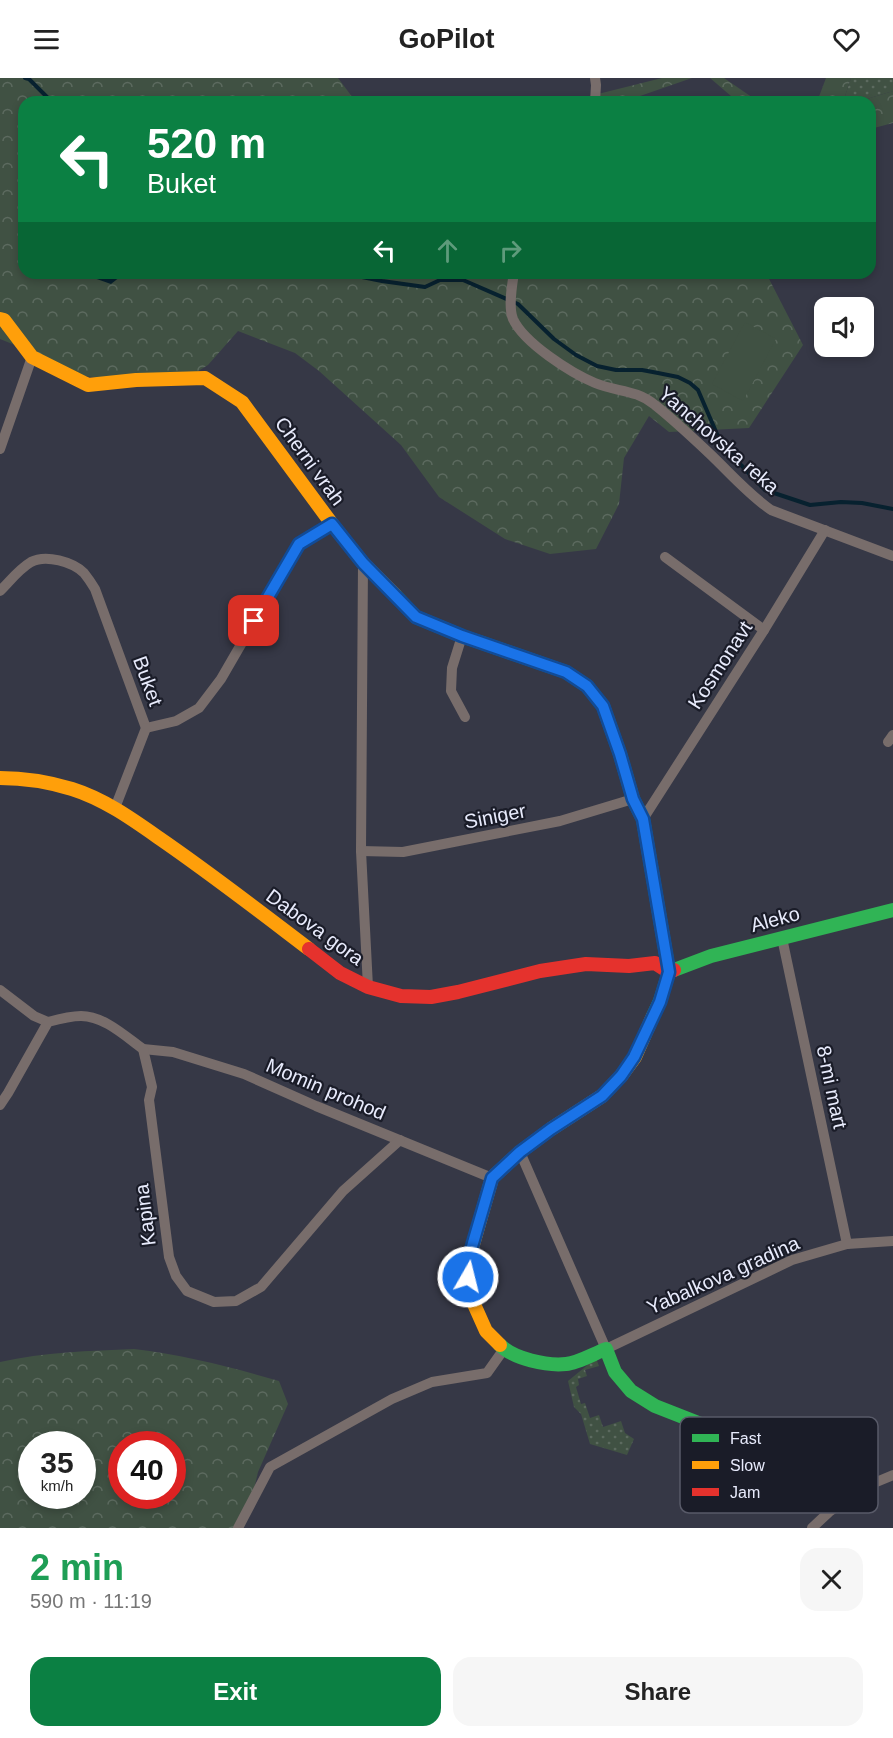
<!DOCTYPE html>
<meta charset="utf-8">
<style>
:root{--surface:#fff;--page:#f6f6f6;--text:#222;--muted:#767676;--accent:#0b8043}
body{margin:0;font-family:Helvetica,sans-serif;background:var(--page);color:var(--text);height:100vh;display:flex;flex-direction:column;font-size:22px;white-space:nowrap}
*{box-sizing:border-box;margin:0}
p{font-size:20px;color:var(--muted)}
.icon{flex:none;width:33px;height:33px;fill:none;stroke:currentColor;stroke-width:2;stroke-linecap:round;stroke-linejoin:round}
.map{position:relative;height:1450px;overflow:hidden}
.drawer{display:flex;flex-direction:column;background:var(--surface);flex:1}
.drawer>*{flex:none}
.top-card{position:absolute;left:18px;top:18px;width:858px;height:183px;border-radius:18px;box-shadow:0 3px 9px #0003;background:#0b8043;color:#fff;overflow:hidden}
.fabs{position:absolute;left:814px;top:219px;display:grid;gap:12px}
.fabs a{display:grid;place-items:center;width:60px;height:60px;border-radius:12px;background:var(--surface);box-shadow:0 3px 9px #0003;font-size:30px}
.speed{position:absolute;left:18px;top:1353px;display:flex;gap:12px;font-size:30px;font-weight:700;text-align:center}
.speed>*{display:grid;place-content:center;width:78px;height:78px;border-radius:50%;background:var(--surface);box-shadow:0 3px 9px #0003;line-height:1}
.speed small{font-size:15px;font-weight:400}
.speed .limit{border:9px solid #d22;background:#fff;color:#111}
.pin{position:absolute;display:grid;place-items:center;width:51px;height:51px;color:#fff;margin:-26px;border-radius:12px;box-shadow:0 3px 9px #0006}
.me{position:absolute;width:66px;margin:-33px;rotate:8deg;stroke-linejoin:round;filter:drop-shadow(0 0 4px #0008)}
.turn{display:flex;align-items:center;gap:21px;height:126px;padding:0 30px;font-size:27px}
.turn .icon{width:78px;height:78px;stroke-width:2.5}
.turn b{display:block;font-size:42px;line-height:51px}
.lanes{display:flex;align-items:center;height:57px;padding:0 30px;background:#0003;justify-content:center;gap:30px;direction:ltr}
.lanes .off{opacity:.35}
.round{display:grid;place-items:center;flex:none;width:63px;height:63px;border-radius:18px;background:var(--page)}
.overview{display:flex;align-items:center;justify-content:space-between;height:102px;padding:0 30px}
h1{font-size:36px;font-weight:800;line-height:45px;color:#1e9e55}
.cta{display:flex;gap:12px;margin-top:auto;padding:12px 30px}
.cta a{flex:1;height:69px;border-radius:18px;background:var(--accent);color:#fff;font-size:24px;font-weight:800;line-height:69px;text-align:center}
.cta a+a{background:var(--page);color:var(--text)}
header{display:flex;justify-content:space-between;align-items:center;height:78px;padding:0 30px;background:var(--surface);font-size:27px;font-weight:800}
.map>svg:first-child{display:block}
.grass{fill:url(#grass-dots)}
.forest{fill:url(#forest-crowns);fill-rule:evenodd}
.pitch{fill:#405143}
.water{fill:#07212f}
.lines{fill:none;stroke-linecap:round;stroke-linejoin:round}
.stream{stroke:#07212f;stroke-width:4}
.street{stroke:#786d6b;stroke-width:10}
.fast{stroke:#30b455;stroke-width:14}
.slow{stroke:#ff9f0a;stroke-width:14}
.jam{stroke:#e5322d;stroke-width:14}
.route-casing{stroke:#114b97;stroke-width:15}
.route{stroke:#1a73e8;stroke-width:10}
.labels{text-anchor:middle;stroke-width:4.5;stroke-linejoin:round;paint-order:stroke}
.street-label{font-size:20px;fill:#e8ebfc;stroke:#1a1c28}
.key{fill:#1a1c28;stroke:#585a68;stroke-width:1.5}
.key-label{font-size:16px;fill:#e8ebfc}
</style>
<header><svg class="icon" aria-label="menu" viewBox="0 0 24 24"><path d="M4 6h16M4 12h16M4 18h16"/></svg>GoPilot<svg class="icon" aria-label="heart" viewBox="0 0 24 24"><path d="M12 20l-8-8c-3-5 5-10 8-4 3-6 11-1 8 4z"/></svg></header>
<div class="map">
<svg width="893" height="1450" viewBox="0 0 893 1450">
<defs>
<pattern id="grass-dots" width="8" height="8" patternUnits="userSpaceOnUse" patternTransform="scale(1.5)"><rect width="8" height="8" fill="#405143"/><path d="M2 2h.1M6 6h.1" fill="none" stroke="#5c6a5f" stroke-width="1.8" stroke-linecap="round"/></pattern>
<pattern id="forest-crowns" width="20" height="18" patternUnits="userSpaceOnUse" patternTransform="scale(1.5)"><rect width="20" height="18" fill="#405143"/><path d="M2 6a3 3 0 1 1 6 0M12 15a3 3 0 1 1 6 0" fill="none" stroke="#5c6a5f"/></pattern>
</defs>
<rect width="100%" height="100%" fill="#363846"/>
<g class="grass">
<path d="M851,0h42v13l-36,11h-14z"/>
<path d="M596,1280l3,8 -14,4 2,6 -9,3 1,6 -3,2 5,17 4,-1 5,15 9,-3 4,12 18,-6 4,12 9,6 -7,16 -37,-11 -9,-30 -7,-7 -6,-26z"/>
</g>
<g class="forest">
<path d="M0,0h338l18,24h-332v171h742l37,72 -54,83 -80,4 -20,-16 -25,42 -5,46 -23,45 -46,5 -45,-15 -66,-42 -38,-52 -82,-74 -24,-18 -57,-22 -30,34 -29,18 -100,-7 -32,-18 -47,-19z"/>
<path d="M662,0h30l-52,18 -3,6h-71z"/>
<path d="M710,0h14l35,24h-21z"/>
<path d="M826,0h25l-8,24h-26z"/>
<path d="M893,13v32l-23,6v-27h-13z"/>
<path d="M134,1271c50,6 97,18 145,32l9,23 -30,68 -12,51 -3,5h-243v-166c44,-10 90,-11 134,-13zM32,1366h50v52h-50zM122,1366h50v52h-50z"/>
</g>
<path class="pitch" d="M745,244l31,17 -33,62 -31,-17z"/>
<path class="water" d="M87,195h38l-14,11 -20,-7z"/>
<g class="lines">
<g class="stream">
<path d="M25,0l4,1 23,23"/>
<path d="M342,195l40,8 43,6 15,-7h23l55,24 36,35 22,16 21,11 19,4h26l16,3 20,4 12,6 8,7 22,51 22,25 23,24 45,15 31,-3 21,1 31,6"/>
</g>
<g class="street">
<path d="M595,0l1,7 -1,17"/>
<path d="M514,195c-2,12 -6,34 -1,46 11,24 58,54 82,64 21,9 41,6 60,22 19,15 37,32 55,49 20,19 38,40 61,56l122,46"/>
<path d="M0,371l32,-92"/>
<path d="M665,479l99,73"/>
<path d="M363,485l-2,288 7,136"/>
<path d="M0,513c10,-10 19,-22 31,-29 15,-8 42,0 53,11 4,5 8,11 11,16l51,139 30,-7 23,-13 22,-29 78,-135 33,-20"/>
<path d="M462,558l-10,32 -1,23 14,26"/>
<path d="M888,664l5,-7"/>
<path d="M115,730l31,-80"/>
<path d="M643,741l121,-189 61,-100"/>
<path d="M361,773l42,1 157,-31 73,-22"/>
<path d="M782,860l65,306"/>
<path d="M0,912l34,26 14,6"/>
<path d="M143,971l30,3 71,22 72,32 176,72"/>
<path d="M0,1027l8,-12 40,-71c11,-3 22,-6 33,-6 23,0 44,20 62,33l9,38 -3,13 20,157 7,19 11,15 27,11 22,-1 25,-14 82,-96 57,-51"/>
<path d="M520,1074l86,197 186,-89 55,-16 46,-3"/>
<path d="M238,1450l32,-61 122,-68 40,-17 55,-9 17,-24"/>
<path d="M812,1450l17,-16 33,-24 31,-13"/>
</g>
<g class="fast">
<path d="M395,517l21,22 46,19 104,36 21,14 16,20 17,48 13,45 10,20 26,153 -9,29 -7,15"/>
<path d="M674,892l37,-14 182,-46"/>
<path d="M500,1267c14,14 47,21 66,19 12,-1 29,-11 40,-15l9,23 16,19 24,15 112,44"/>
</g>
<g class="slow">
<path d="M0,241l4,1 28,37 56,28 48,-5 69,-2 37,24 90,122 31,39 32,32"/>
<path d="M0,700c24,0 49,4 72,11 32,10 60,30 87,49 51,35 100,73 150,111"/>
<path d="M500,1267l-14,-14 -17,-38 -1,-31 24,-84 28,-26 31,-23 51,-33 19,-20 14,-19 18,-41"/>
</g>
<g class="jam">
<path d="M309,871l31,24 28,14 33,9 30,1 27,-5 82,-21 46,-7 43,2 26,-3 14,9 5,-2"/>
<path d="M767,1372l95,38"/>
</g>
</g>
<g class="lines">
<g class="route-casing">
<path id="route" d="M254,543l45,-77 33,-20 31,39 53,54 46,19 104,36 21,14 16,20 17,48 13,45 10,20 26,153 -9,30 -26,55 -13,19 -19,20 -51,33 -31,23 -28,26 -19,65 -5,19v15"/>
</g>
<use href="#route" class="route"/>
</g>
<g class="labels">
<g class="street-label">
<text transform="translate(719 362) rotate(41)" y="7">Yanchovska reka</text>
<text transform="translate(310 383) rotate(54)" y="7">Cherni vrah</text>
<text transform="translate(720 587) rotate(-57)" y="7">Kosmonavt</text>
<text transform="translate(148 603) rotate(70)" y="7">Buket</text>
<text transform="translate(495 738) rotate(-11)" y="7">Siniger</text>
<text transform="translate(775 841) rotate(-15)" y="7">Aleko</text>
<text transform="translate(315 849) rotate(36)" y="7">Dabova gora</text>
<text transform="translate(832 1009) rotate(78)" y="7">8-mi mart</text>
<text transform="translate(326 1011) rotate(23)" y="7">Momin prohod</text>
<text transform="translate(145 1137) rotate(-97)" y="7">Kapina</text>
<text transform="translate(723 1197) rotate(-24)" y="7">Yabalkova gradina</text>
</g>
</g>
<rect x="680" y="1339" width="198" height="96" rx="9" class="key"/>
<rect x="692" y="1356" width="27" height="8" fill="#30b455"/>
<rect x="692" y="1383" width="27" height="8" fill="#ff9f0a"/>
<rect x="692" y="1410" width="27" height="8" fill="#e5322d"/>
<g class="key-label">
<text x="730" y="1366">Fast</text>
<text x="730" y="1393">Slow</text>
<text x="730" y="1420">Jam</text>
</g>
</svg>
<div class="fabs">
<a><svg class="icon" aria-label="sound" viewBox="0 0 24 24"><path d="M4 9h4l5-4v14l-5-4H4zM17 9q2 3 0 6"/></svg></a>
</div>
<div class="speed"><div>35<small>km/h</small></div><div class="limit">40</div></div>
<div class="pin" style="left:254px;top:543px;background:#d93025"><svg class="icon" aria-label="arrive" viewBox="0 0 24 24"><path d="M6 21V4h12l-3 4 3 4H6"/></svg></div>
<svg class="me" style="left:468px;top:1199px" viewBox="-20 -20 40 40"><circle r="17" fill="#1a73e8" stroke="#fff" stroke-width="3"/><path d="M0-11L8 9 0 5-8 9z" fill="#fff"/></svg>
<div class="top-card">
<div class="turn"><svg class="icon" aria-label="left" viewBox="0 0 24 24"><path d="M17 20v-9H6M10 6l-5 5 5 5"/></svg><div><b>520 m</b>Buket</div></div>
<div class="lanes"><svg class="icon" aria-label="left" viewBox="0 0 24 24"><path d="M17 20v-9H6M10 6l-5 5 5 5"/></svg><svg class="icon off" aria-label="ahead" viewBox="0 0 24 24"><path d="M12 20V5M6 11l6-6 6 6"/></svg><svg class="icon off" aria-label="right" viewBox="0 0 24 24"><path d="M7 20v-9h11M14 6l5 5-5 5"/></svg></div>
</div>
</div>
<section class="drawer">
<div class="overview"><div><h1>2 min</h1><p>590 m · 11:19</p></div><a class="round"><svg class="icon" aria-label="close" viewBox="0 0 24 24"><path d="M6 6l12 12M18 6L6 18"/></svg></a></div>
<div class="cta"><a>Exit</a><a>Share</a></div>
</section>
